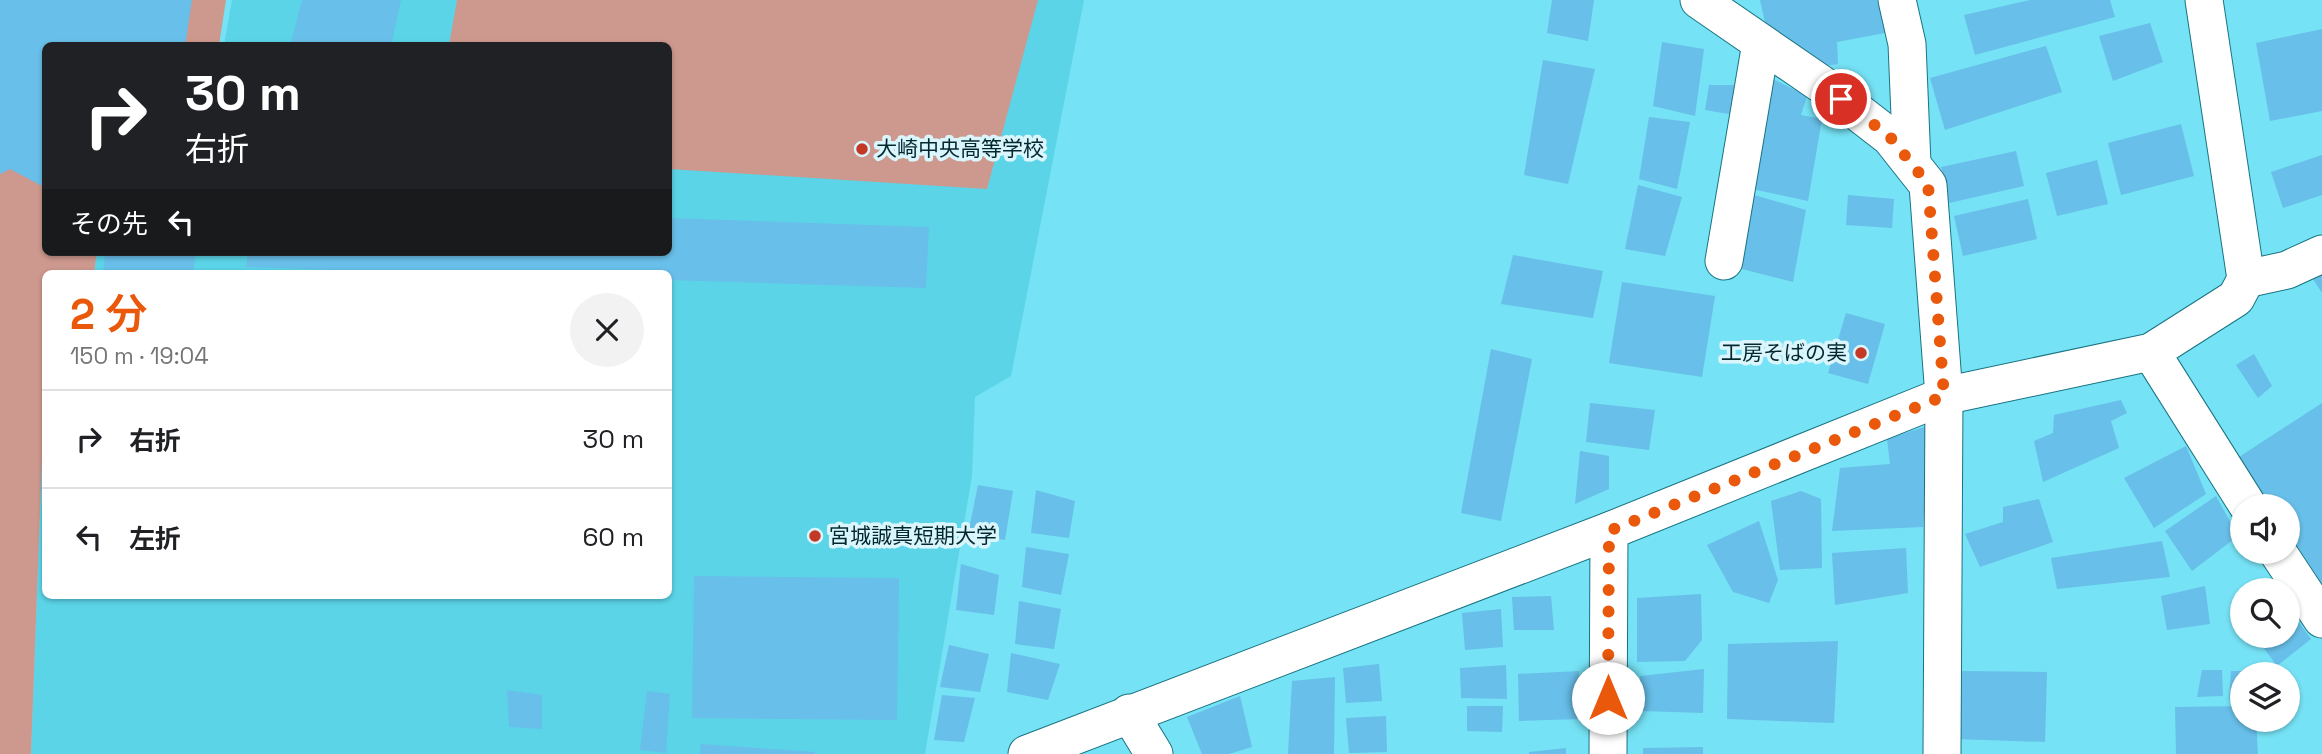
<!DOCTYPE html>
<html lang="ja">
<meta charset="utf-8">
<style>
:root{--surface:#fff;--page:#f2f2f2;--text:#202124;--muted:#757577;--line:#e0e0e0;--accent:#ea580c}
body{margin:0;font-family:"Space Grotesk","Noto Sans JP",sans-serif;background:var(--page);color:var(--text);height:100vh;display:flex;flex-direction:column;font-size:26px;white-space:nowrap}
*{box-sizing:border-box;margin:0}
p{font-size:23px;color:var(--muted)}
.icon{flex:none;width:38px;height:38px;fill:none;stroke:currentColor;stroke-width:2;stroke-linecap:round;stroke-linejoin:round}
.map{position:relative;flex:1;overflow:hidden}
.side{position:absolute;left:42px;top:270px;width:630px;height:329px;display:flex;flex-direction:column;background:var(--surface);border-radius:10px;box-shadow:0 2px 5px #0004}
.side>*{flex:none}
.top-card{position:absolute;left:42px;top:42px;width:630px;height:214px;border-radius:10px;box-shadow:0 2px 5px #0004;background:#202124;color:#fff;overflow:hidden}
.fabs{position:absolute;left:2230px;top:494px;display:grid;gap:14px}
.fabs a{display:grid;place-items:center;width:70px;height:70px;border-radius:50%;background:var(--surface);box-shadow:0 2px 5px #0004;font-size:35px}
.pin{position:absolute;display:grid;place-items:center;width:60px;height:60px;color:#fff;margin:-30px;border:4px solid #fff;border-radius:50%;box-shadow:0 2px 7px #0007}
.me{position:absolute;width:77px;margin:-38px;rotate:0deg;stroke-linejoin:round;filter:drop-shadow(0 0 5px #0008)}
.turn{display:flex;align-items:center;gap:24px;height:147px;padding:0 28px;font-size:32px}
.turn .icon{width:91px;height:91px;stroke-width:2.5}
.turn b{display:block;font-size:49px;line-height:60px}
.then{display:flex;align-items:center;height:66px;padding:0 28px;background:#0003;gap:14px;font-size:26px}
.round{display:grid;place-items:center;flex:none;width:74px;height:74px;border-radius:37px;background:var(--page)}
.summary{display:flex;align-items:center;justify-content:space-between;height:119px;padding:0 28px}
h1{font-size:42px;font-weight:600;line-height:52px;color:var(--accent)}
ul{padding:0;list-style:none}
li{display:flex;align-items:center;gap:21px;height:98px;padding:0 28px;border-top:2px solid var(--line)}
li div{flex:1}
li b{display:block;font-size:26px}
li em{font-style:normal}
.map>svg:first-child{display:block}
.built{fill:#5bd4e8}
.green{fill:#cd988e}
.building{fill:#68bfe9}
.lines{fill:none;stroke-linecap:round;stroke-linejoin:round}
.minor-casing{stroke:#197482;stroke-width:39}
.minor{stroke:#fff;stroke-width:37}
.route{stroke:#ea580c;stroke-width:12;stroke-dasharray:0 21.6}
.poi-dot{fill:#c43826;stroke:#daf6fc;stroke-width:2.5}
.labels{text-anchor:middle;stroke-width:7;stroke-linejoin:round;paint-order:stroke}
.poi-label{font-size:21px;fill:#02272d;stroke:#daf6fc;text-anchor:start}
</style>
<div class="map">
<svg width="2322" height="754" viewBox="0 0 2322 754">
<rect width="100%" height="100%" fill="#76e2f5"/>
<path class="built" d="M232,0h852l-73,376 -36,21 -3,79 -47,278h-894l14,-374 1,215h622v-322h-574l3,-21h571v-206l-444,-1z"/>
<g class="green">
<path d="M0,0h226l-7,45 -173,1v206h51l-3,21h-48l-1,107 -14,374h-31z"/>
<path d="M457,0h581l-51,189 -318,-20 -1,-123 -219,-1z"/>
</g>
<g class="building">
<path d="M0,0h192l-7,46h-139v142l-36,-19 -10,5z"/>
<path d="M302,0h99l-10,46h-101z"/>
<path d="M1552,0h42l-6,41 -41,-8z"/>
<path d="M1760,0h117l8,33 -48,9 1,22 -34,5 -34,-25z"/>
<path d="M2030,0h80l5,17 -140,38 -11,-40z"/>
<path d="M2150,23l13,39 -50,19 -14,-45z"/>
<path d="M2322,29v82l-52,10 -14,-78z"/>
<path d="M1662,42l42,7 -9,67 -42,-10z"/>
<path d="M2046,46l16,46 -117,38 -15,-52z"/>
<path d="M1543,60l52,9 -27,115 -44,-9z"/>
<path d="M1773,79l34,17 -6,19 21,4 -14,82 -56,-12z"/>
<path d="M1709,85h29l-3,30 -30,-5z"/>
<path d="M1649,117l41,5 -13,67 -38,-10z"/>
<path d="M2181,124l13,52 -73,19 -13,-52z"/>
<path d="M2016,151l8,35 -75,17 -8,-36z"/>
<path d="M2322,155v40l-39,13 -12,-36z"/>
<path d="M2097,160l11,44 -51,12 -11,-43z"/>
<path d="M1638,185l44,12 -17,59 -40,-7z"/>
<path d="M1751,194l55,16 -13,72 -51,-13z"/>
<path d="M1848,195l46,4 -2,29 -46,-3z"/>
<path d="M2028,199l9,40 -74,17 -9,-40z"/>
<path d="M668,218l261,9 -3,61 -258,-8v-7h-240l-182,-6 2,-15h420z"/>
<path d="M105,252h91l-3,21h-90z"/>
<path d="M1513,255l90,16 -10,47 -92,-14z"/>
<path d="M2322,269v24l-11,-17z"/>
<path d="M1622,282l93,14 -13,81 -93,-14z"/>
<path d="M1846,313l39,11 -17,60 -40,-11z"/>
<path d="M1491,349l41,10 -31,162 -40,-8z"/>
<path d="M2254,354l18,32 -14,12 -22,-33z"/>
<path d="M2121,400l6,13 -16,8 8,27 -76,34 -9,-41 19,-8 1,-18z"/>
<path d="M1590,403l65,7 -6,40 -63,-8z"/>
<path d="M2322,403v181l-35,-54v-24h-16l-32,-49z"/>
<path d="M1930,425l-7,102 -91,4 8,-63 50,-4 -3,-25z"/>
<path d="M2186,446l20,48 -52,34 -30,-50z"/>
<path d="M1580,451l29,5v33l-34,15z"/>
<path d="M978,485l35,6 -8,49 -37,-6z"/>
<path d="M1036,490l39,11 -6,37 -38,-5z"/>
<path d="M1801,491l20,8 1,69 -42,2 -9,-69z"/>
<path d="M2216,496l22,40 -46,35 -27,-40z"/>
<path d="M2039,499l14,43 -73,25 -15,-33 38,-12v-15z"/>
<path d="M1759,521l19,59 -9,23 -36,-11 -26,-47z"/>
<path d="M2162,541l8,36 -113,12 -6,-31z"/>
<path d="M1026,547l43,7 -8,41 -39,-8z"/>
<path d="M1906,548l2,45 -73,12 -3,-52z"/>
<path d="M961,564l38,11 -5,40 -38,-5z"/>
<path d="M694,576l205,2 -2,142 -205,-2z"/>
<path d="M2205,586l5,38 -43,6 -6,-34z"/>
<path d="M1701,594l1,46 -17,21 -48,1v-64z"/>
<path d="M1551,596l3,34h-40l-2,-33z"/>
<path d="M1019,601l42,8 -7,40 -39,-5z"/>
<path d="M2287,606l24,33 -34,27 -23,-31h33z"/>
<path d="M1501,609l2,38 -38,3 -3,-37z"/>
<path d="M1838,641l-4,82 -107,-4 1,-75z"/>
<path d="M949,645l40,9 -9,38 -40,-5z"/>
<path d="M1011,653l49,11 -12,36 -41,-8z"/>
<path d="M1379,664l3,37 -36,2 -3,-35z"/>
<path d="M1506,665l1,34 -46,-1 -1,-30z"/>
<path d="M1704,669l-1,44 -62,-2 -1,-35z"/>
<path d="M2202,670h20l1,26 -26,1z"/>
<path d="M1579,671l2,48 -62,2 -1,-47z"/>
<path d="M1960,671l87,1 -2,70 -89,-3z"/>
<path d="M2231,671h24v3h-13v24l-13,1z"/>
<path d="M1335,677l-1,77h-46l4,-73z"/>
<path d="M507,690l35,5v34l-33,-2z"/>
<path d="M647,691l23,3 -4,59 -26,-3z"/>
<path d="M942,695l33,3 -11,44 -30,-2z"/>
<path d="M1240,696l12,51 -23,7h-27l-15,-37z"/>
<path d="M1467,706h36l-1,26 -35,-1z"/>
<path d="M2242,706v13h14l2,35h-82l-1,-47z"/>
<path d="M1386,716l1,36 -38,1 -3,-35z"/>
<path d="M701,744l114,8v2h-115z"/>
<path d="M1703,747v7h-60v-6z"/>
<path d="M1566,748v6h-37v-2z"/>
</g>
<g class="lines">
<g class="minor-casing">
<g id="minor">
<path d="M1699,0l125,86 66,51 38,48 16,211 -2,358"/>
<path d="M1897,0l10,44 5,120"/>
<path d="M1724,261l37,-218"/>
<path d="M2246,279l41,-9 35,-16"/>
<path d="M2151,352l97,154"/>
<path d="M2277,551l45,68"/>
<path d="M1129,713l25,41"/>
<path d="M1027,754l582,-223 335,-135 207,-44 85,-54 10,-19 -42,-279"/>
<path d="M1608,754l1,-223"/>
</g>
</g>
<use href="#minor" class="minor"/>
</g>
<g class="lines">
<path class="route" d="M1608,698l1,-167 335,-135 -16,-212 -38,-47 -49,-38"/>
</g>
<g class="poi-dot">
<circle cx="862" cy="149" r="7"/>
<circle cx="1861" cy="353" r="7"/>
<circle cx="815" cy="536" r="7"/>
</g>
<g class="labels">
<g class="poi-label">
<text x="876" y="156">大崎中央高等学校</text>
<text x="1847" y="360" text-anchor="end">工房そばの実</text>
<text x="829" y="543">宮城誠真短期大学</text>
</g>
</g>
</svg>
<div class="fabs">
<a><svg class="icon" aria-label="sound" viewBox="0 0 24 24"><path d="M4 9h4l5-4v14l-5-4H4zM17 9q2 3 0 6"/></svg></a>
<a><svg class="icon" aria-label="search" viewBox="0 0 24 24"><circle cx="10" cy="10" r="6"/><path d="M15 15l6 6"/></svg></a>
<a><svg class="icon" aria-label="layers" viewBox="0 0 24 24"><path d="M12 4l9 5-9 5-9-5zM3 14l9 5 9-5"/></svg></a>
</div>
<div class="pin" style="left:1841px;top:99px;background:#d93025"><svg class="icon" aria-label="arrive" viewBox="0 0 24 24"><path d="M6 21V4h12l-3 4 3 4H6"/></svg></div>
<svg class="me" style="left:1608px;top:698px" viewBox="-20 -20 40 40"><circle r="19" fill="#fff"/><path d="M0-13L10 11 0 6-10 11z" fill="#ea580c"/></svg>
<div class="top-card">
<div class="turn"><svg class="icon" aria-label="right" viewBox="0 0 24 24"><path d="M7 20v-9h11M14 6l5 5-5 5"/></svg><div><b>30 m</b>右折</div></div>
<div class="then">その先<svg class="icon" aria-label="left" viewBox="0 0 24 24"><path d="M17 20v-9H6M10 6l-5 5 5 5"/></svg></div>
</div>
<section class="side">
<div class="summary"><div><h1>2 分</h1><p>150 m · 19:04</p></div><a class="round"><svg class="icon" aria-label="close" viewBox="0 0 24 24"><path d="M6 6l12 12M18 6L6 18"/></svg></a></div>
<ul>
<li><svg class="icon" aria-label="right" viewBox="0 0 24 24"><path d="M7 20v-9h11M14 6l5 5-5 5"/></svg><div><b>右折</b></div><em>30 m</em></li>
<li><svg class="icon" aria-label="left" viewBox="0 0 24 24"><path d="M17 20v-9H6M10 6l-5 5 5 5"/></svg><div><b>左折</b></div><em>60 m</em></li>
</ul>
</section>
</div>
